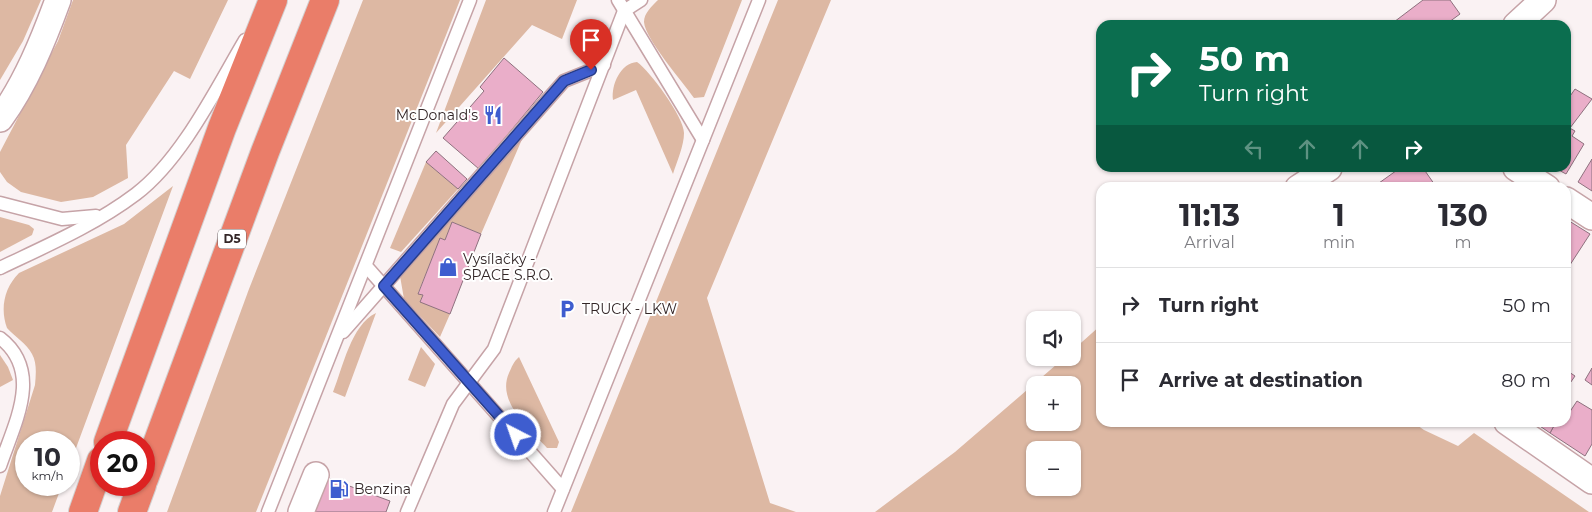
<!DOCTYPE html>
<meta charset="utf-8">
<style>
:root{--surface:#fff;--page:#f7f7f7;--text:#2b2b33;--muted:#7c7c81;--line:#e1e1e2}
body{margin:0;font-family:Montserrat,sans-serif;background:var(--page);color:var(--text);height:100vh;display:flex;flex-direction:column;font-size:19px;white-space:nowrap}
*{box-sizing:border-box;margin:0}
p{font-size:16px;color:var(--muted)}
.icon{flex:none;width:28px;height:28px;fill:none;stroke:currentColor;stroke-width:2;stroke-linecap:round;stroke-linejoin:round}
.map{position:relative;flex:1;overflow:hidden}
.panel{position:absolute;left:1096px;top:182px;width:475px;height:245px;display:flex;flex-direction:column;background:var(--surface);border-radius:15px;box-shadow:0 1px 4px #0004}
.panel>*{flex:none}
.hud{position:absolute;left:1096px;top:20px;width:475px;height:152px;border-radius:15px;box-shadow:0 1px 4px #0004;background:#0b6e4f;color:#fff;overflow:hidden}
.controls{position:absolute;left:1026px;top:311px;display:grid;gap:10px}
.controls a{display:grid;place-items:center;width:55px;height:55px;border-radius:10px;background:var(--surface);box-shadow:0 1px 4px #0004;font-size:25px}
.speed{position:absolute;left:15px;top:431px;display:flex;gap:10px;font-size:25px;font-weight:700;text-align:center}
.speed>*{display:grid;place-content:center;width:65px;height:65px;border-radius:50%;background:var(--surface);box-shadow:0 1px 4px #0004;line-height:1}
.speed small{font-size:12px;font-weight:400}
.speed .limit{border:8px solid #d22;background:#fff;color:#111}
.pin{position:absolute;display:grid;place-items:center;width:42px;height:42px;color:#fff;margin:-51px -21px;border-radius:50% 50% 50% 0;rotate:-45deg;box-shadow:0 0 5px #0007}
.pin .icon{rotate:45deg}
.me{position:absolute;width:55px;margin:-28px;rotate:319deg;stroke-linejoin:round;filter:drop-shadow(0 0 4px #0008)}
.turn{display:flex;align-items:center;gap:18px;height:105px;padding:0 20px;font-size:22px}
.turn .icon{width:65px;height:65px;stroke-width:2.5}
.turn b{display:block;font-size:35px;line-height:42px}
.lanes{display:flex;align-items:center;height:48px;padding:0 20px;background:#0003;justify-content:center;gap:25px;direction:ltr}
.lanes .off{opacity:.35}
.eta{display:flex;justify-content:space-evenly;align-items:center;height:85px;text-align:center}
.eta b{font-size:30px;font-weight:700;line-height:35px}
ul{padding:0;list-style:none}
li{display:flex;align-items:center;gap:15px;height:75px;padding:0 20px;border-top:1px solid var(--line)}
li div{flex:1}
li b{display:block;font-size:19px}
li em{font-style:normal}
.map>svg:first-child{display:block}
.green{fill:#ddb8a3;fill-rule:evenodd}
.building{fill:#eaaec9;stroke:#8e717e}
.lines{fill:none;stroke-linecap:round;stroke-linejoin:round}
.service-casing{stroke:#c6a3a7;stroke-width:15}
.minor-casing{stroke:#c6a3a7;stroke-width:28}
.motorway-casing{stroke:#d2cfcf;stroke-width:30}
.service{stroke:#fff;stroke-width:12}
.minor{stroke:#fff;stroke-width:25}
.motorway{stroke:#ea7d69;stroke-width:28}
.route-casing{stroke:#283c87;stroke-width:12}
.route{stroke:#3e5dcf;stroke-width:9}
.labels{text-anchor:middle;stroke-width:4;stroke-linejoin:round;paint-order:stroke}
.shield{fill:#fff;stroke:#706768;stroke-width:1}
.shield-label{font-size:12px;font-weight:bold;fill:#332627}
.poi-label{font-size:14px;fill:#332627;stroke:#fff;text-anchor:start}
</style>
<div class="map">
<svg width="1592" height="512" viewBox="0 0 1592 512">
<rect width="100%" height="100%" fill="#faf2f3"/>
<g class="green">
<path d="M0,0h41l-18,41 -23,39z"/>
<path d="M73,0h155l-38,79 -16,-8 -48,74 2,33 -35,19 -32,5 -40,-10 -14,-10 -7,-10v-20l58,-111z"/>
<path d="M363,0h97l-204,512h-89l82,-223z"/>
<path d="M486,0h91l-15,39 -30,-14 -96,108z"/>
<path d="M658,0h84l-38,97 -10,1c-11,-16 -49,-59 -50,-76 0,-9 8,-16 14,-22z"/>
<path d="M778,0h53l-124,298 63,205 26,9h-225z"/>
<path d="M637,62c13,9 47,55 47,71 0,13 -7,28 -11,41l-37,-84 -23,10c-2,-16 8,-37 24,-38z"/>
<path d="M523,137l-42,97 -29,-12 -7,18 -5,-1 -22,54 5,2 -3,6 30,13 -10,23 -36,-38 -4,-23z"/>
<path d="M426,162l32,27 -57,63 -11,-4z"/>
<path d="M173,186l-104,281v-25h-43v43h36l-10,27h-52v-16l35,-111c1,-11 2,-22 -3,-31 -6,-11 -17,-17 -25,-26 -7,-19 -3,-40 12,-55l105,-49z"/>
<path d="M0,217l29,8 5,4 -2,6 -32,17z"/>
<path d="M376,313l-31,84 -12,-5c10,-25 18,-67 43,-79z"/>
<path d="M1101,325v97l313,1 10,7 34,16 16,-13 115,79h-714l80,-60 109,-94h8l1,-8zM1035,385h37v37h-37zM1035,450h37v38h-37z"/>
<path d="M421,347l14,17 -10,23 -17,-7z"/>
<path d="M0,355l8,12 5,13 -13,7z"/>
<path d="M519,357l40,85 -2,6h-10c-17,-19 -51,-46 -38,-75 3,-6 4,-11 10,-16z"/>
</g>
<g class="building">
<path d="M1423,0h27l10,14 -15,11h-55z"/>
<path d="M504,58l39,34 -64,77 -36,-31 41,-47 -4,-4z"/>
<path d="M1575,89l17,10 -22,29 -4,-2v-24z"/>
<path d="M1566,126l9,5 -3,5 12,8 -18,30 -11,-6h11z"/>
<path d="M436,151l31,28 -9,10 -32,-27z"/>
<path d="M1592,159v32l-14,-9z"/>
<path d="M1400,168h23l14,20h-55l-3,-5z"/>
<path d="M1566,219l24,15 -24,37z"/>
<path d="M452,222l29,12 -31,80 -30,-12 3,-7 -5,-1 22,-56 5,2z"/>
<path d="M1592,368v17l-7,-5z"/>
<path d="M1566,370l9,6 -9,13z"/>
<path d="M1577,401l15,9v34l-7,12 -35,-23 6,-11h10v-11l3,2z"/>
<path d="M1534,422h22l-6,11z"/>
<path d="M325,477l65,24 -4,11h-74z"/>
</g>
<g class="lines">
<g class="service-casing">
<g id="service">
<path d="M618,0l85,140"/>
<path d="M0,203l62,16 34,-3"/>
<path d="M366,266l197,223"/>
<path d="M0,268c46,-22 95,-43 136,-74 46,-35 80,-105 109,-154"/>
<path d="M343,332l221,-251 40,-16"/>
<path d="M0,338c44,34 14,86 0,128"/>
<path d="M268,512l202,-512"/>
<path d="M407,512l46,-108 41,-55 130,-338 17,-11"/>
<path d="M554,512l205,-512"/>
</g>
</g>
<g class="minor-casing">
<g id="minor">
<path d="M1516,25l27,-25"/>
<path d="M0,119c26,-36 43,-78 58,-119"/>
<path d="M1516,168l31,20"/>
<path d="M1298,188l31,-20"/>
<path d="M1566,200l26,17"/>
<path d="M1507,422l85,59"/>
<path d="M301,512l15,-37"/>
</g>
</g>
<g class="motorway-casing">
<g id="motorway">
<path d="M108,442l114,-314 51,-128"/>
<path d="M144,479l121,-327 60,-152"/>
<path d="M83,512l18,-51"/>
<path d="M132,512l10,-27"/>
</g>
</g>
<use href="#service" class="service"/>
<use href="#minor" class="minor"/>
<use href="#motorway" class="motorway"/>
</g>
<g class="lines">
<g class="route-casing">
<path id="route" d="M516,435l-132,-149 180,-205 27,-11"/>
</g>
<use href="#route" class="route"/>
</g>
<defs>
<g id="restaurant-bare" transform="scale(1.5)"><path d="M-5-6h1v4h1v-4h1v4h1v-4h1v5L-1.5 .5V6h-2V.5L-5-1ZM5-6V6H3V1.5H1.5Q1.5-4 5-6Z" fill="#3e5dcf" stroke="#fff" stroke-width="2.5" paint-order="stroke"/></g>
<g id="shop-bare" transform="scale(1.5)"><path d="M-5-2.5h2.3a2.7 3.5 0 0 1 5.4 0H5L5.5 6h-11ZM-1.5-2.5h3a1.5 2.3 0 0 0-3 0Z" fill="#3e5dcf" stroke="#fff" stroke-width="2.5" paint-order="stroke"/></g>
<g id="parking-bare" transform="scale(1.5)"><path d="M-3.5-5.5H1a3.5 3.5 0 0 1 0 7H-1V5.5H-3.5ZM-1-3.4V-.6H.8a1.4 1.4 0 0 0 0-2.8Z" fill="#3e5dcf" stroke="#fff" stroke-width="2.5" paint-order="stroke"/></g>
<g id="fuel-bare" transform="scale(1.5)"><path d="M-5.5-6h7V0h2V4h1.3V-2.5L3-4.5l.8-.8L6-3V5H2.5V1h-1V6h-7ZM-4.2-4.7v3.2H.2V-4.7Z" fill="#3e5dcf" stroke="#fff" stroke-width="2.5" paint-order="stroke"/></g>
</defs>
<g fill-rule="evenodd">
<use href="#restaurant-bare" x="493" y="115"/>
<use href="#shop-bare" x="448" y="267"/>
<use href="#parking-bare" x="567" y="309"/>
<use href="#fuel-bare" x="339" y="489"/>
</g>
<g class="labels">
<rect class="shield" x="218" y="229.5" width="28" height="19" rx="4"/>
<g class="shield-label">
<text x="232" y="243">D5</text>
</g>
<g class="poi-label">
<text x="478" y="120" text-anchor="end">McDonald's</text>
<text x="463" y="264">Vysílačky -<tspan x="463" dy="16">SPACE S.R.O.</tspan></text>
<text x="582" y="314">TRUCK - LKW</text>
<text x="354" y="494">Benzina</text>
</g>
</g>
</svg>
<div class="controls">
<a><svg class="icon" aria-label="sound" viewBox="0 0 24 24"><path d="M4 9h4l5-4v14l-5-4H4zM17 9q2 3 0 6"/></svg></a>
<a>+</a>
<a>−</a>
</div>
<div class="speed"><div>10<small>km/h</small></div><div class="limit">20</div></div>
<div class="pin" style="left:591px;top:70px;background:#d93025"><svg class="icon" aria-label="arrive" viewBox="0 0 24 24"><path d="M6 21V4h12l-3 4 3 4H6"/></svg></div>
<svg class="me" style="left:516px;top:435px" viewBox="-20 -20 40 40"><circle r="17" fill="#3e5dcf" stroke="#fff" stroke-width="3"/><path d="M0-11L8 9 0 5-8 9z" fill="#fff"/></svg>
<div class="hud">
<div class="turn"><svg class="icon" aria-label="right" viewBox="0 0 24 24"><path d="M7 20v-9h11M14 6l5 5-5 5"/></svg><div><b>50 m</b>Turn right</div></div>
<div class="lanes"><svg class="icon off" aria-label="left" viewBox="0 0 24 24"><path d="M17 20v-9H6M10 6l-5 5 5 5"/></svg><svg class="icon off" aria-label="ahead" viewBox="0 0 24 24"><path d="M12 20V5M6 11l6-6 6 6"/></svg><svg class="icon off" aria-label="ahead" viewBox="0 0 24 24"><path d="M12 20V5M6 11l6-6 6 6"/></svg><svg class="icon" aria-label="right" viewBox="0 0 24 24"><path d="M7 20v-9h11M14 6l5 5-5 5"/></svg></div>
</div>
<section class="panel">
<div class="eta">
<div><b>11:13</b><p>Arrival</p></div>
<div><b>1</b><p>min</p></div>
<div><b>130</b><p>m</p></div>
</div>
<ul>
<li><svg class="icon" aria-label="right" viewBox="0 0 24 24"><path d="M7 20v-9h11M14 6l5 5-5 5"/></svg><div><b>Turn right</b></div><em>50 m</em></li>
<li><svg class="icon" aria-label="arrive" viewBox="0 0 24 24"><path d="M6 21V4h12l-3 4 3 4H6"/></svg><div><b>Arrive at destination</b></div><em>80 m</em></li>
</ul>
</section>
</div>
